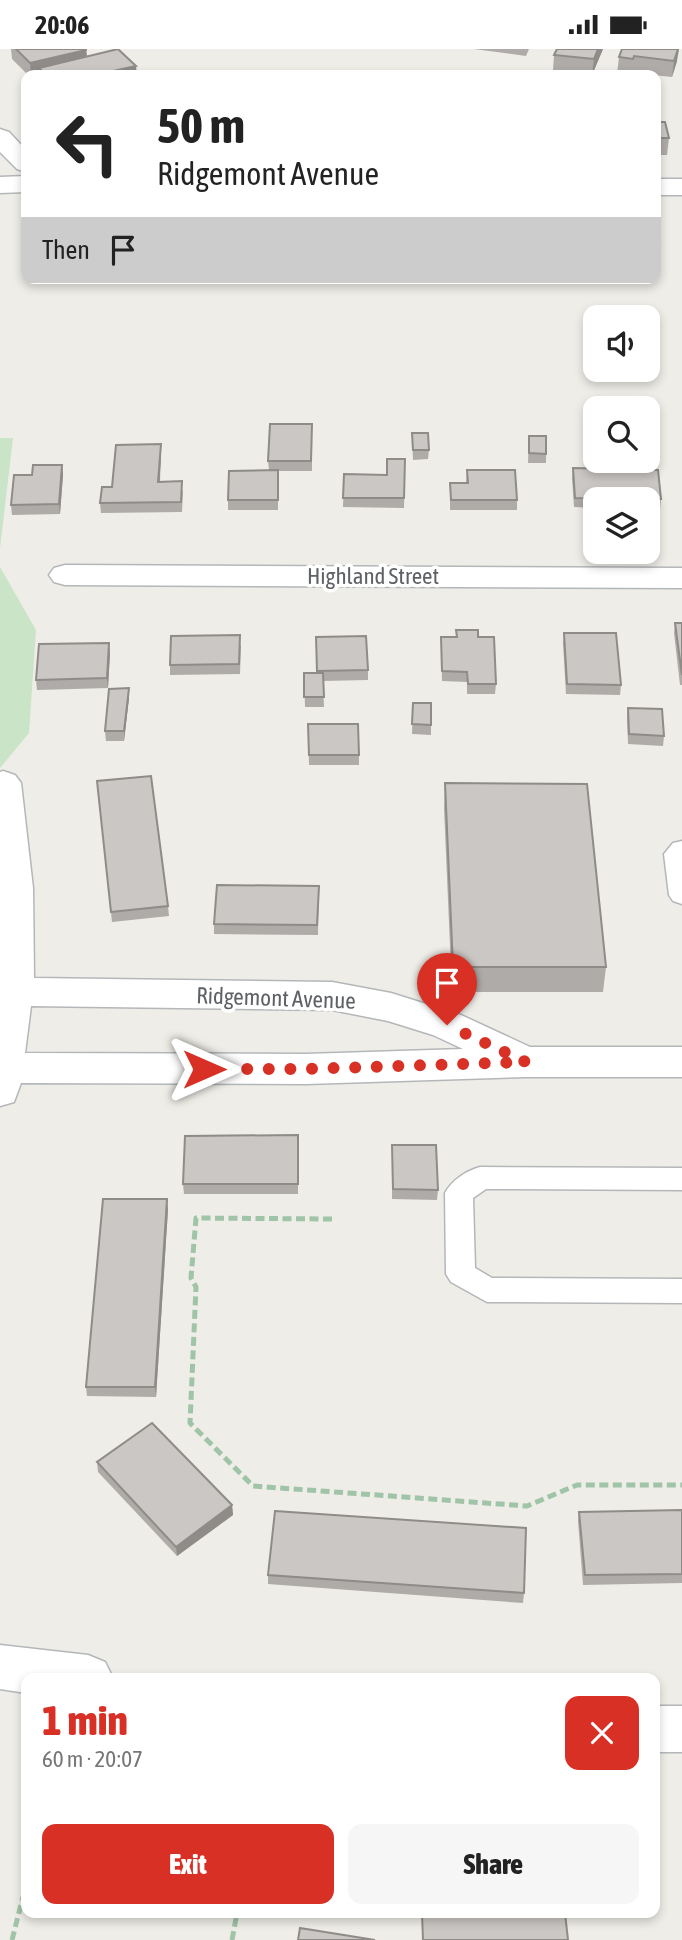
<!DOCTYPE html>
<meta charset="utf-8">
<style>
:root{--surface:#fff;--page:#f6f6f6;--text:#222;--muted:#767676;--accent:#d93025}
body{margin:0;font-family:"Asap Condensed",sans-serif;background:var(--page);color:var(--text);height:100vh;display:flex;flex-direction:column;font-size:26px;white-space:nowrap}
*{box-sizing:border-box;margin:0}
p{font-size:23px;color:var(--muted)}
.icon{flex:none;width:38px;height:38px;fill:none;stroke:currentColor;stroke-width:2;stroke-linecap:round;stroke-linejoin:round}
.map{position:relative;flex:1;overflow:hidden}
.panel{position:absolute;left:21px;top:1624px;width:639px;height:245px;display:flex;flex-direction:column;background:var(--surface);border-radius:14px;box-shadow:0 4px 10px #0003}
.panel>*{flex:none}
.guide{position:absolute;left:21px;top:21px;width:640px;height:214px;border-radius:14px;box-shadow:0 4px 10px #0003;background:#fff;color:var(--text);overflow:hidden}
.tools{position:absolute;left:583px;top:256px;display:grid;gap:14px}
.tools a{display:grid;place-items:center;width:77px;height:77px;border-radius:14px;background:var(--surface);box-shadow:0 4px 10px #0003;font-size:35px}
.pin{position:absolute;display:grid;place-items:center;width:60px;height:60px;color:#fff;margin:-72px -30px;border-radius:50% 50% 50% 0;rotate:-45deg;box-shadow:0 0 7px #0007}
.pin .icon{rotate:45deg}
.me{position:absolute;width:77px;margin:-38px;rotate:90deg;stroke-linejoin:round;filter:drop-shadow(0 0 5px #0008)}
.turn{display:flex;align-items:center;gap:24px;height:147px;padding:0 21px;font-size:32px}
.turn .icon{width:91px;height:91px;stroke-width:2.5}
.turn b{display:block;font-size:49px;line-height:60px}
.then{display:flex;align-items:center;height:66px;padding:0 21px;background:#0003;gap:14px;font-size:26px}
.round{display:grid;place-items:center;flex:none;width:74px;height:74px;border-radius:14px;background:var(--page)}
.overview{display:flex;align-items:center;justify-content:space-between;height:119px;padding:0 21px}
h1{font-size:42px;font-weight:800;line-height:52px;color:var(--accent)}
.primary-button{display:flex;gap:14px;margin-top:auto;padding:14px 21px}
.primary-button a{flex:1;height:80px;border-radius:14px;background:var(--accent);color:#fff;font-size:28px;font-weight:800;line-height:80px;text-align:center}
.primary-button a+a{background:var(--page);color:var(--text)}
.status{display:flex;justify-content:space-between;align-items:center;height:49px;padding:0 35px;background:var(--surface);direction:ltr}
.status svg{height:19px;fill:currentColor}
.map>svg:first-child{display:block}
.green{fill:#c9e4c6}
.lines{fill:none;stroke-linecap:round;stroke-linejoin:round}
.lane-casing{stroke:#b4b7ba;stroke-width:3}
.street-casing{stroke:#b4b7ba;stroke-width:3}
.path{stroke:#a0c4a7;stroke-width:5;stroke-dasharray:9 4.5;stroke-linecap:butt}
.lane{fill:#fff;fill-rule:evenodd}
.street{fill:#fff;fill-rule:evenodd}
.wall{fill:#afaba9}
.shaded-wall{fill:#8e8b89}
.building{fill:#cbc7c4;stroke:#8e8b89;stroke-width:2}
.route{stroke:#d93025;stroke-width:12;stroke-dasharray:0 21.6}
.labels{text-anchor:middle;stroke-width:7;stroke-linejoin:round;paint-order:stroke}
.street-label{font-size:23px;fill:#5e6266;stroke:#fff}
</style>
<div class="status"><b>20:06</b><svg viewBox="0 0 49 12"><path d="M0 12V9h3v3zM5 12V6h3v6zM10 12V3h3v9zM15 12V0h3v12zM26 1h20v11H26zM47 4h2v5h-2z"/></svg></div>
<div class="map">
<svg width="682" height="1891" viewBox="0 0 682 1891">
<rect width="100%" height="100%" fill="#efede7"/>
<g class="green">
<path d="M0,389h13l-13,110z"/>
<path d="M0,518l36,63 -7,103 -29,35z"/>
</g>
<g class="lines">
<g class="lane-casing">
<g id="lane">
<path d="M682,792v63l-9,-3 -4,-6 -5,-41 9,-11z"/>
<path d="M480,1118l202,1v22l-196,-1 -13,9 2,70 17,10 190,1v24l-195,-1 -36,-20 -5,-8 -1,-81c7,-13 21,-22 35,-26z"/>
</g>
</g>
<g class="street-casing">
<g id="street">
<path d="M0,80l9,3 17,18v22l-9,-3 -17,-17z"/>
<path d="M26,127v16l-26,1v-16z"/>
<rect x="656" y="130" width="26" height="16"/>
<path d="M65,516l617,3v20l-617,-3 -11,-3 -5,-7 5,-7z"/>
<path d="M3,722l12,4 6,8 12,105 1,90 298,4 59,11 70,22 69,32h152v30h-156l-220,7 -285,-1 -7,19 -14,4v-334zM31,957l301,4 56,11 45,14 30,14 -157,5 -281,-1z"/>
<path d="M0,1596l88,10 17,7 8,16h-87v15l-26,-4z"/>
<rect x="654" y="1657" width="28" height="46"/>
</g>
</g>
<g class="path">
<path d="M332,1170l-136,-1 -5,60 5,9 -6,136 63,63 274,20 50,-21h105"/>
<path d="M12,1891l14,-55"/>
<path d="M232,1891l5,-27"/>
</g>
<use href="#lane" class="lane"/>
<use href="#street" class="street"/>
</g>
<g class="wall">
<path d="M11,0h75l1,8 50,18h-109l-16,-16z"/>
<path d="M474,0h55l-3,7z"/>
<path d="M557,0h46l-11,26 -39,-4 1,-16z"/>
<path d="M622,0l55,12 -5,16 -39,-4 -1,2 -15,-1 2,-17z"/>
<path d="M656,73l13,16 -2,17h-11z"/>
<path d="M656,181l4,14 -2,17h-2z"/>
<path d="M312,375v47h-34v39h-50v-10l41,-30 -1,-9z"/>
<path d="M412,384l17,17 -1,9 -15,1z"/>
<path d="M529,387l17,18v9h-18z"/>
<path d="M161,405l-1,28 23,9 -1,21 -81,1 -1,-10 12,-16z"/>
<path d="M405,410l-1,49 -61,-1 1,-33 43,1z"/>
<path d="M62,416l1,10 -3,39 -48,1 -1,-10 21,-30z"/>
<path d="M573,419l88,31 -1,10h-12v-10h-53v9l-21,-1 -2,-29z"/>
<path d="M467,421l50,30v10h-67v-27h16z"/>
<path d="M675,574h7v62h-2l-6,-52z"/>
<path d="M564,584l57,52 -1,10 -54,-1 -3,-51z"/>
<path d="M316,588l52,33v10l-45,1 1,26h-19l-1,-34h13z"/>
<path d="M441,588h37l18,47 -1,10h-28v-12l-25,-1z"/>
<path d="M241,596l-1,29 -70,1v-10z"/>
<path d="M110,604l-2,35 -71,2 -1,-10z"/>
<path d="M129,649l-5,43h-18l-1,-10z"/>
<path d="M413,654h18v32l-19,-1z"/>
<path d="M628,659l36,28 -1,10 -35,-2 -1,-26z"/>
<path d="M308,675l51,31v10h-50z"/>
<path d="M97,732l71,125 1,10 -57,6z"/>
<path d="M445,734l161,184 -3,25h-151l-8,-184z"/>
<path d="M319,837l-1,49 -104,-1v-10z"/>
<path d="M298,1086v59h-114l-1,-10z"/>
<path d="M392,1096l46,45 -1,10 -45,-1z"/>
<path d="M168,1160l-12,188 -69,-1 -1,-9z"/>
<path d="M97,1413l135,43 1,10 -56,41 -79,-84z"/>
<path d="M682,1461v73l-99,2 -5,-64 1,-9z"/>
<path d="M268,1526l256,18 -1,10 -255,-19z"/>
</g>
<g class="shaded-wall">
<path d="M598,0h5l-11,26 2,-16z"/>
<path d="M678,0h1l-2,12 -5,16 2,-16z"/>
<path d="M86,1l2,16 -49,2v7h-8l-1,-12z"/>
<path d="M136,17l1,9h-28v-3z"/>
<path d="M161,395v10l-2,37 -1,-9z"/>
<path d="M62,416l1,10 -3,39 -1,-10z"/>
<path d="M109,594l1,10 -2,35 -1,-10z"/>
<path d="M129,639v10l-5,43v-10z"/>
<path d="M167,1150l1,10 -12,188 -1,-10z"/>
<path d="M232,1456l1,10 -56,41 -1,-9z"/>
</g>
<g class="building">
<path d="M16,0h70v1l-56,13z"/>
<path d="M118,0l18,17 -27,6 2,3h-65l-7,-7z"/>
<path d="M557,0h41l-4,10 -40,-4z"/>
<path d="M622,0h56l-4,12 -40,-5 -1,3 -14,-2z"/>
<path d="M656,73h9l4,16h-13z"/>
<path d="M656,181l4,14h-4z"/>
<path d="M270,375h42l-1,37h-43z"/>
<path d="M412,384h16l1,17h-16z"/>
<path d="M529,387h17v18l-17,-1z"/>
<path d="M161,395l-3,38 24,-1 -1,21 -81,1 2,-16h10l4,-42z"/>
<path d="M387,410h18l-1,39h-61l1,-24 43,1z"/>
<path d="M33,416h29l-3,39 -48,1 3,-30h18z"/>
<path d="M573,419l85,2 3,29 -86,-1z"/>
<path d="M278,421v30h-50l1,-29z"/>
<path d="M467,421h48l2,30h-66l-1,-17h18z"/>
<path d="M675,574h7v52z"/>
<path d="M456,581h22v7h16l2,47h-28l-1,-12 -25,-1 -1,-34h16z"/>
<path d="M564,584h52l5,52 -54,-1z"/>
<path d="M240,586l-1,29 -69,1 1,-29z"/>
<path d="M366,587l2,34 -51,1 -1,-34z"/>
<path d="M109,594l-2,35 -71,2 3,-36z"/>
<path d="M304,624h19l1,24h-20z"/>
<path d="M129,639l-5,43h-19l4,-42z"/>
<path d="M413,654h18v22l-19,-1z"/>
<path d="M628,659l34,1 2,27 -35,-2z"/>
<path d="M308,675h50l1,31h-50z"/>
<path d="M151,727l17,130 -57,6 -14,-131z"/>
<path d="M445,734l142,1 19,183h-153z"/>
<path d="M217,836l102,1 -2,39 -103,-1z"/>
<path d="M298,1086v49h-115l2,-48z"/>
<path d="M392,1096h44l2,45 -45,-1z"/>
<path d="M103,1150h64l-12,188h-69z"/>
<path d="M152,1374l80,82 -56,42 -79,-85z"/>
<path d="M682,1461v64l-97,1 -6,-63z"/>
<path d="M275,1462l251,17 -2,65 -256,-18z"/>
<path d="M422,1864h143l3,27h-145z"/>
<path d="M300,1879l75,12h-77z"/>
</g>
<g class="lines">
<path class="route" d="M204,1020h102l220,-7 -79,-37"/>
</g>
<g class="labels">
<g class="street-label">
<text x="373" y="535">Highland Street</text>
<text transform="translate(276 949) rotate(2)" y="8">Ridgemont Avenue</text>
</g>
</g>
</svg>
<div class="tools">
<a><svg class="icon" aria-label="sound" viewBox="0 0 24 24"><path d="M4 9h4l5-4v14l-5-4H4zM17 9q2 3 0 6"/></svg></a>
<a><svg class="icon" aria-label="search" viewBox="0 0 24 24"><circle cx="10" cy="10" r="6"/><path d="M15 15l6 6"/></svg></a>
<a><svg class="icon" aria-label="layers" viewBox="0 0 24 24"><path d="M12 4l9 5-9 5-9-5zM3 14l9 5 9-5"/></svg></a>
</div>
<div class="pin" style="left:447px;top:976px;background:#d93025"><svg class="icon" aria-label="arrive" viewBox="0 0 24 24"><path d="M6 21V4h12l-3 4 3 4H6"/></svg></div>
<svg class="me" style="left:204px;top:1020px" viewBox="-20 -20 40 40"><path d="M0-17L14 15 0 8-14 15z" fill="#d93025" stroke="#fff" stroke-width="4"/></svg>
<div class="guide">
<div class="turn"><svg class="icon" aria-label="left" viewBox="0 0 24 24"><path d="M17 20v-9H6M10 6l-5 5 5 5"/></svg><div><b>50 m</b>Ridgemont Avenue</div></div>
<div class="then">Then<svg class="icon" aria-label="arrive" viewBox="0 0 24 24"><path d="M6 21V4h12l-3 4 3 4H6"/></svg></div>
</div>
<section class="panel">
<div class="overview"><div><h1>1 min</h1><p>60 m · 20:07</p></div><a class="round" style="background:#d93025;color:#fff"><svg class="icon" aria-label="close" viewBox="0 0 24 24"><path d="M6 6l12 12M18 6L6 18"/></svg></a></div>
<div class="primary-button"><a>Exit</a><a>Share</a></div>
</section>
</div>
